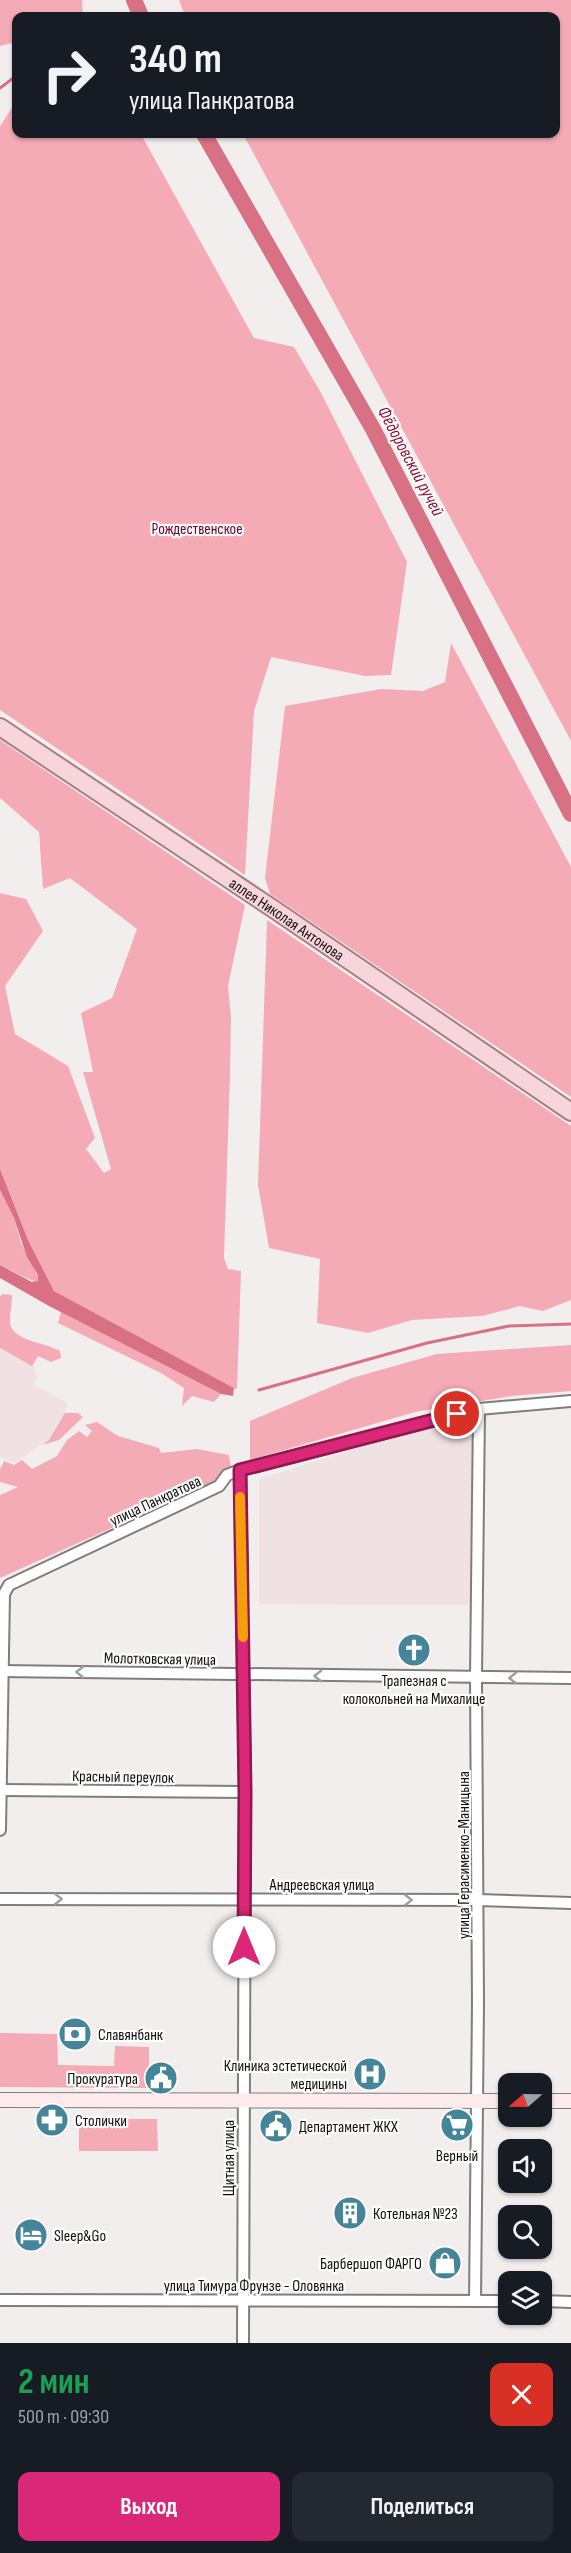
<!DOCTYPE html>
<html lang="ru">
<meta charset="utf-8">
<style>
:root{--surface:#171b24;--page:#242831;--text:#f1f3f6;--muted:#9ea1a6;--accent:#db2777}
body{margin:0;font-family:"Sofia Sans Condensed",sans-serif;background:var(--page);color:var(--text);height:100vh;display:flex;flex-direction:column;font-size:22px;white-space:nowrap}
*{box-sizing:border-box;margin:0}
p{font-size:20px;color:var(--muted)}
.icon{flex:none;width:33px;height:33px;fill:none;stroke:currentColor;stroke-width:2;stroke-linecap:round;stroke-linejoin:round}
.map{position:relative;height:2343px;overflow:hidden}
.panel{display:flex;flex-direction:column;background:var(--surface);flex:1}
.panel>*{flex:none}
.guide{position:absolute;left:12px;top:12px;width:548px;height:126px;border-radius:12px;box-shadow:0 2px 4px #0004;background:#171b24;color:var(--text);overflow:hidden}
.needle{width:39px;rotate:250deg}
.tools{position:absolute;left:498px;top:2073px;display:grid;gap:12px}
.tools a{display:grid;place-items:center;width:54px;height:54px;border-radius:12px;background:var(--surface);box-shadow:0 2px 4px #0004;font-size:30px}
.pin{position:absolute;display:grid;place-items:center;width:51px;height:51px;color:#fff;margin:-26px;border:3px solid #fff;border-radius:50%;box-shadow:0 2px 6px #0007}
.me{position:absolute;width:66px;margin:-33px;rotate:0deg;stroke-linejoin:round;filter:drop-shadow(0 0 4px #0008)}
.turn{display:flex;align-items:center;gap:21px;height:126px;padding:0 18px;font-size:27px}
.turn .icon{width:78px;height:78px;stroke-width:2.5}
.turn b{display:block;font-size:42px;line-height:51px}
.round{display:grid;place-items:center;flex:none;width:63px;height:63px;border-radius:12px;background:var(--page)}
.head{display:flex;align-items:center;justify-content:space-between;height:102px;padding:0 18px}
h1{font-size:36px;font-weight:700;line-height:45px;color:#1e9e55}
.button{display:flex;gap:12px;margin-top:auto;padding:12px 18px}
.button a{flex:1;height:69px;border-radius:12px;background:var(--accent);color:#fff;font-size:24px;font-weight:700;line-height:69px;text-align:center}
.button a+a{background:var(--page);color:var(--text)}
.map>svg:first-child{display:block}
.built{fill:#f0e2e3}
.green{fill:#f5abb5}
.water{fill:#d77183}
.lines{fill:none;stroke-linecap:round;stroke-linejoin:round}
.stream{stroke:#d77183;stroke-width:3}
.river{stroke:#d77183;stroke-width:16}
.street-casing{stroke:#817d7d;stroke-width:14}
.secondary-casing{stroke:#817d7d;stroke-width:16}
.primary-casing{stroke:#a47e83;stroke-width:20}
.street{stroke:#fff;stroke-width:10}
.secondary{stroke:#fceaec;stroke-width:14}
.primary{stroke:#f8d5da;stroke-width:16}
.oneway{stroke:#9f9f9f}
.route-casing{stroke:#8e194d;stroke-width:15}
.route{stroke:#db2777;stroke-width:10}
.slow{stroke:#f59e0b;stroke-width:10}
.labels{text-anchor:middle;stroke-width:4.5;stroke-linejoin:round;paint-order:stroke}
.park-label{font-size:16px;fill:#660526;stroke:#fffcfc}
.street-label{font-size:16px;fill:#100f0f;stroke:#fffcfc}
.poi-label{font-size:16px;fill:#100f0f;stroke:#fffcfc;text-anchor:start}
.water-label{font-size:18px;font-style:italic;fill:#90113a;stroke:#fffcfc}
</style>
<div class="map">
<svg width="571" height="2343" viewBox="0 0 571 2343">
<rect width="100%" height="100%" fill="#f2eeee"/>
<g class="built">
<path d="M0,1348l36,20 -2,5 4,2 -4,10 34,18 -5,15 -14,22 -35,23 -14,-6z"/>
<path d="M472,1421l-2,184 -211,-1v-125l181,-57z"/>
</g>
<g class="green">
<path d="M0,0h82l1,16h-67v26l-16,4z"/>
<path d="M179,0h392v741l-328,-607h312v-118h-370z"/>
<path d="M16,102v32h116l11,4 111,200 40,9 26,44 87,171 -16,113 -26,1 -94,-19 -17,54 -9,164 -245,-165v-584z"/>
<path d="M451,643l120,224v230l-301,-203 -5,-16 20,-172 96,-17 42,2 22,-9z"/>
<path d="M0,740l245,165 -17,81 3,31 -1,58 -6,183 4,11 13,2 -4,117 -2,2 -1,-2 -180,-97 -26,-51 -28,-71v-276l26,6 17,32 -38,55 10,48 53,32 27,72 -9,11 18,24 7,-4 -28,-97h10l-12,-59 31,-15 25,-69 -67,-51 -27,11 -4,-57 -39,-34z"/>
<path d="M267,920l304,206v174l-28,11 -23,-5 -38,10 -70,4 -44,13 -51,-10 3,-64 -51,-11 -11,-63z"/>
<path d="M0,1190l14,28 7,25 17,33v5l-3,1 -35,-17z"/>
<path d="M3,1294l9,1c0,9 -2,17 -2,25 -1,21 35,22 50,31l1,7 -10,4 -13,-6 -6,10 -32,-18v-52z"/>
<path d="M61,1312l160,82 -7,8 -22,-6 -10,10 2,-18 -23,-15 -103,-50z"/>
<path d="M571,1345v46l-59,5 -97,16 -165,48v-39l102,-43 85,-24z"/>
<path d="M65,1413h13l5,4 -24,23 -17,5 7,-5z"/>
<path d="M97,1422l21,14 41,12 2,5 36,-4 32,6 2,13 -19,15 -212,95v-83l18,-8 -18,-5v-12l4,-9 10,4 8,-5 10,9 25,-13 10,-16 12,-9 8,6 5,-6 -7,-6z"/>
<path d="M0,2033l57,1 1,31 56,1 1,-20 34,1v41l-149,-1z"/>
<path d="M79,2119h78l1,32h-79z"/>
</g>
<path class="water" d="M0,1169l28,71 26,51 180,97 -1,8 -12,-2 -172,-88 -49,-28v-13l32,17 6,-1v-6l-11,-18 -13,-39 -14,-28z"/>
<g class="lines">
<g class="stream">
<path d="M0,88l16,-12"/>
<path d="M259,1390l168,-47 82,-17 62,-2"/>
</g>
<g class="river">
<path d="M134,0l7,16"/>
<path d="M204,134l169,295 198,385"/>
</g>
<g class="street-casing">
<g id="street">
<path d="M240,1470l5,322 -2,551"/>
<path d="M0,1671l571,7"/>
<path d="M1,1790l244,2"/>
<path d="M0,1830l4,-236 5,-9 210,-99 8,-11 13,-5 239,-61 92,-8"/>
<path d="M0,1899l478,1 93,3"/>
<path d="M0,2300l508,1"/>
<path d="M475,2301l3,-298 -2,-325 3,-269"/>
<path d="M542,2301l29,1"/>
</g>
</g>
<g class="secondary-casing">
<g id="secondary">
<path d="M0,2100l508,1"/>
<path d="M542,2101h29"/>
</g>
</g>
<g class="primary-casing">
<g id="primary">
<path id="s1" d="M0,727l275,183 296,202"/>
</g>
</g>
<use href="#street" class="street"/>
<use href="#secondary" class="secondary"/>
<use href="#primary" class="primary"/>
</g>
<defs><path id="oneway-chevron" d="M-2-3.5L2.5 0L-2 3.5" fill="none" stroke-width="1.6" stroke-linecap="round" stroke-linejoin="round" transform="scale(1.5)"/></defs>
<g class="oneway">
<use href="#oneway-chevron" transform="translate(80 1672) rotate(-179)"/>
<use href="#oneway-chevron" transform="translate(318 1676) rotate(-179)"/>
<use href="#oneway-chevron" transform="translate(513 1678) rotate(-180)"/>
<use href="#oneway-chevron" transform="translate(58 1899)"/>
<use href="#oneway-chevron" transform="translate(408 1900)"/>
</g>
<g class="lines">
<g class="route-casing">
<path id="route" d="M244,1947l1,-155 -5,-322 217,-56"/>
</g>
<use href="#route" class="route"/>
<path class="slow" d="M240,1497l3,140"/>
</g>
<defs>
<g id="church-disc" transform="scale(1.725)"><circle r="9.5" fill="#458599" stroke="#fffcfc"/><path d="M-1.2-6h2.4v3.5h3.3v2.4h-3.3V6h-2.4V-.1h-3.3v-2.4h3.3Z" fill="#fff"/></g>
<g id="bank-disc" transform="scale(1.725)"><circle r="9.5" fill="#458599" stroke="#fffcfc"/><path d="M-6-4H6V4H-6ZM0-2.3a2.3 2.3 0 1 0 0 4.6a2.3 2.3 0 1 0 0-4.6Z" fill="#fff"/></g>
<g id="hospital-disc" transform="scale(1.725)"><circle r="9.5" fill="#458599" stroke="#fffcfc"/><path d="M-5-5h3v3.5h4V-5h3V5h-3V1.5h-4V5h-3Z" fill="#fff"/></g>
<g id="civic-disc" transform="scale(1.725)"><circle r="9.5" fill="#458599" stroke="#fffcfc"/><path d="M-.6-6.5H3V-4.5H.6V-3L4-1V1h2V6H-6V1h2V-1L-.6-3ZM-1.2 2.5V6h2.4V2.5Z" fill="#fff"/></g>
<g id="pharmacy-disc" transform="scale(1.725)"><circle r="9.5" fill="#458599" stroke="#fffcfc"/><path d="M-2-6h4v4h4v4h-4v4h-4v-4h-4v-4h4Z" fill="#fff"/></g>
<g id="supermarket-disc" transform="scale(1.725)"><circle r="9.5" fill="#458599" stroke="#fffcfc"/><path d="M-6-5.5h2.5l.6 2H6L4.5 2H-2.5L-4.4-4H-6ZM-1.5 3.2a1.3 1.3 0 1 0 .1 0ZM3 3.2a1.3 1.3 0 1 0 .1 0Z" fill="#fff"/></g>
<g id="building-disc" transform="scale(1.725)"><circle r="9.5" fill="#458599" stroke="#fffcfc"/><path d="M-4-6H4V6H1V3H-1V6H-4ZM-2.5-4.3h1.7v1.8h-1.7ZM.8-4.3h1.7v1.8H.8ZM-2.5-1h1.7V.8h-1.7ZM.8-1h1.7V.8H.8Z" fill="#fff"/></g>
<g id="hotel-disc" transform="scale(1.725)"><circle r="9.5" fill="#458599" stroke="#fffcfc"/><path d="M-6-4.5h1.5V1H6V5H4.5V3h-9V5H-6ZM-4 0a1.8 1.8 0 1 1 3.6 0ZM.5 0V-2.5h3Q6-2.5 6 0Z" fill="#fff"/></g>
<g id="shop-disc" transform="scale(1.725)"><circle r="9.5" fill="#458599" stroke="#fffcfc"/><path d="M-5-2.5h2.3a2.7 3.5 0 0 1 5.4 0H5L5.5 6h-11ZM-1.5-2.5h3a1.5 2.3 0 0 0-3 0Z" fill="#fff"/></g>
</defs>
<g fill-rule="evenodd">
<use href="#church-disc" x="414" y="1650"/>
<use href="#bank-disc" x="75" y="2034"/>
<use href="#hospital-disc" x="370" y="2074"/>
<use href="#civic-disc" x="161" y="2078"/>
<use href="#pharmacy-disc" x="52" y="2120"/>
<use href="#supermarket-disc" x="457" y="2125"/>
<use href="#civic-disc" x="276" y="2126"/>
<use href="#building-disc" x="350" y="2213"/>
<use href="#hotel-disc" x="31" y="2235"/>
<use href="#shop-disc" x="445" y="2263"/>
</g>
<g class="labels">
<g class="park-label">
<text x="197" y="534">Рождественское</text>
</g>
<g class="street-label">
<text dy="6" stroke="none"><textPath href="#s1" startOffset="345">аллея Николая Антонова</textPath></text>
<text transform="translate(155 1500) rotate(-25)" y="6">улица Панкратова</text>
<text transform="translate(160 1658) rotate(1)" y="6">Молотковская улица</text>
<text transform="translate(123 1776) rotate(1)" y="6">Красный переулок</text>
<text transform="translate(463 1855) rotate(-90)" y="6">улица Герасименко-Маницына</text>
<text x="322" y="1890">Андреевская улица</text>
<text transform="translate(228 2158) rotate(-90)" y="6">Щитная улица</text>
<text x="254" y="2291">улица Тимура Фрунзе - Оловянка</text>
</g>
<g class="poi-label">
<text x="414" y="1686" text-anchor="middle">Трапезная с<tspan x="414" dy="18">колокольней на Михалице</tspan></text>
<text x="98" y="2040">Славянбанк</text>
<text x="347" y="2071" text-anchor="end">Клиника эстетической<tspan x="347" dy="18">медицины</tspan></text>
<text x="138" y="2084" text-anchor="end">Прокуратура</text>
<text x="75" y="2126">Столички</text>
<text x="299" y="2132">Департамент ЖКХ</text>
<text x="457" y="2161" text-anchor="middle">Верный</text>
<text x="373" y="2219">Котельная №23</text>
<text x="54" y="2241">Sleep&amp;Go</text>
<text x="422" y="2269" text-anchor="end">Барбершоп ФАРГО</text>
</g>
<g class="water-label">
<text transform="translate(411 461) rotate(62)" y="6">Фёдоровский ручей</text>
</g>
</g>
</svg>
<div class="tools">
<a><svg class="needle" viewBox="-14 -14 28 28"><path d="M0-13l5 13h-10z" fill="#e53935"/><path d="M0 13l5-13h-10z" fill="#9ea1a6"/></svg></a>
<a><svg class="icon" aria-label="sound" viewBox="0 0 24 24"><path d="M4 9h4l5-4v14l-5-4H4zM17 9q2 3 0 6"/></svg></a>
<a><svg class="icon" aria-label="search" viewBox="0 0 24 24"><circle cx="10" cy="10" r="6"/><path d="M15 15l6 6"/></svg></a>
<a><svg class="icon" aria-label="layers" viewBox="0 0 24 24"><path d="M12 4l9 5-9 5-9-5zM3 14l9 5 9-5"/></svg></a>
</div>
<div class="pin" style="left:457px;top:1414px;background:#d93025"><svg class="icon" aria-label="arrive" viewBox="0 0 24 24"><path d="M6 21V4h12l-3 4 3 4H6"/></svg></div>
<svg class="me" style="left:244px;top:1947px" viewBox="-20 -20 40 40"><circle r="19" fill="#fff"/><path d="M0-13L10 11 0 6-10 11z" fill="#db2777"/></svg>
<div class="guide">
<div class="turn"><svg class="icon" aria-label="right" viewBox="0 0 24 24"><path d="M7 20v-9h11M14 6l5 5-5 5"/></svg><div><b>340 m</b>улица Панкратова</div></div>
</div>
</div>
<section class="panel">
<div class="head"><div><h1>2 мин</h1><p>500 m · 09:30</p></div><a class="round" style="background:#d93025;color:#fff"><svg class="icon" aria-label="close" viewBox="0 0 24 24"><path d="M6 6l12 12M18 6L6 18"/></svg></a></div>
<div class="button"><a>Выход</a><a>Поделиться</a></div>
</section>
